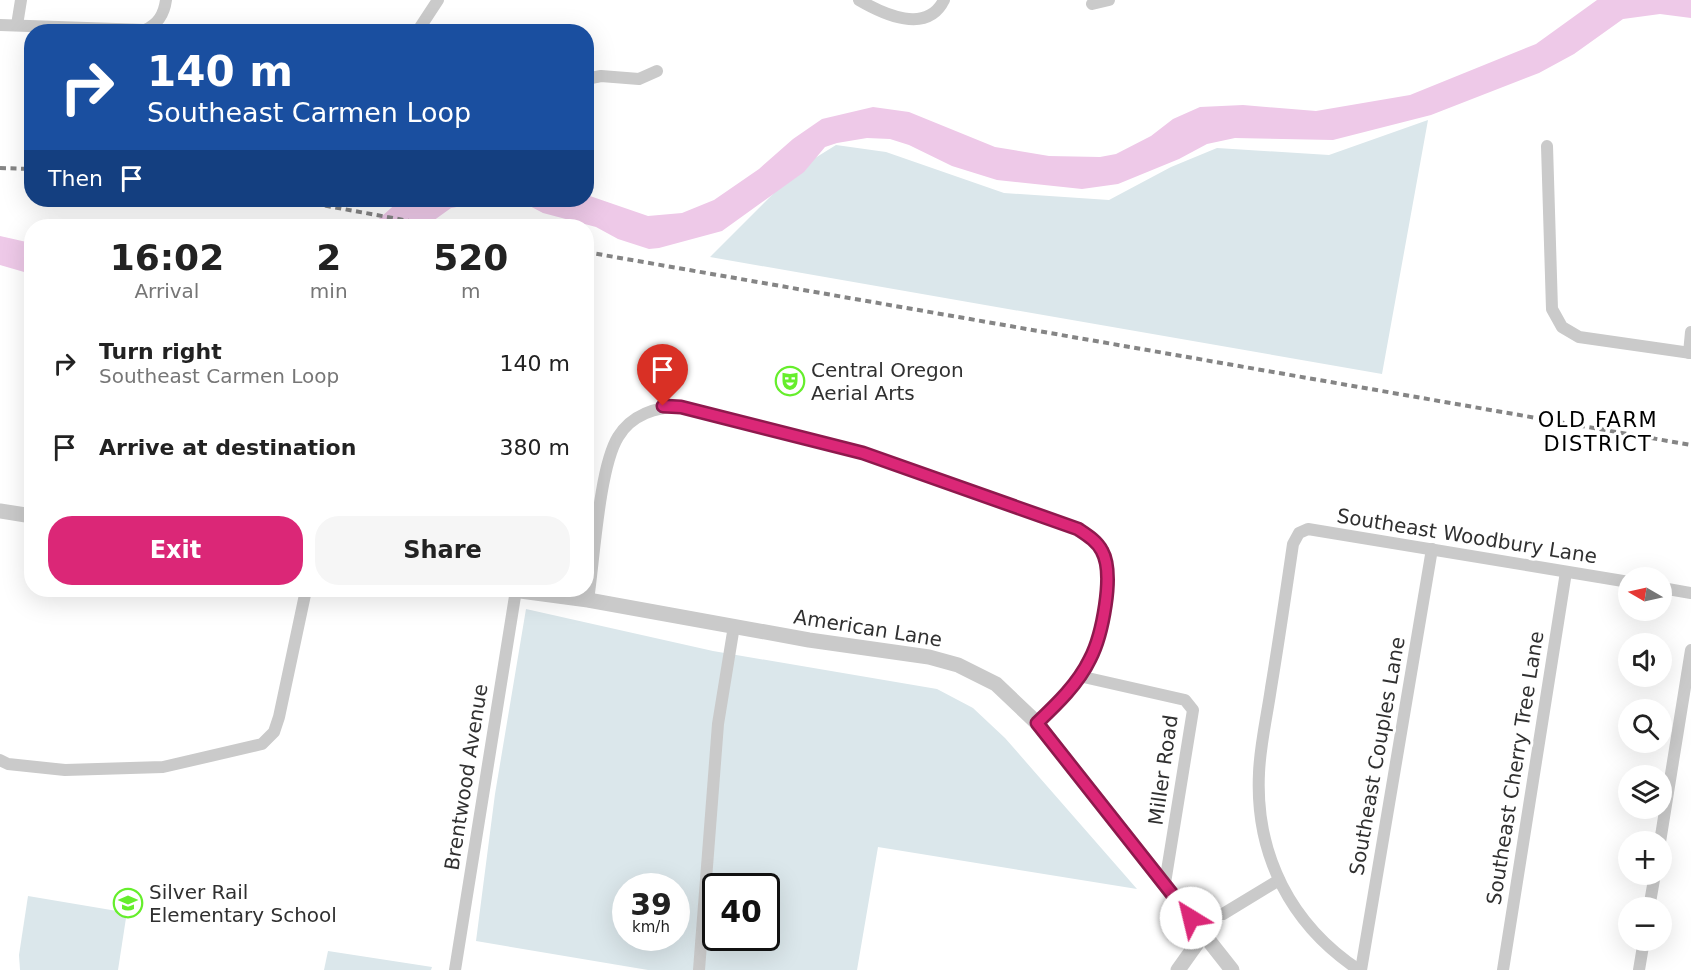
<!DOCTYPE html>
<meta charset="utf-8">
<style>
:root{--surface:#fff;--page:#f6f6f6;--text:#222;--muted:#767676;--accent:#db2777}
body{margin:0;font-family:"DejaVu Sans",sans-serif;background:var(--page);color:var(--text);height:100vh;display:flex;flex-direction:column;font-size:22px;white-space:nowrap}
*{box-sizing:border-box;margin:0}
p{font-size:20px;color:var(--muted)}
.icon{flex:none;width:33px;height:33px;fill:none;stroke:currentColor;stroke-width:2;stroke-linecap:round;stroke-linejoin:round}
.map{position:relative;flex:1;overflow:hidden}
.drawer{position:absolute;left:24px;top:219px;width:570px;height:378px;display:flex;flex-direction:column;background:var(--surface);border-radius:24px;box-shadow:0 6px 24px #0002}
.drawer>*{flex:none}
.banner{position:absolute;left:24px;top:24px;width:570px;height:183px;border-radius:24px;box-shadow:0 6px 24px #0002;background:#1a4fa0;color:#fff;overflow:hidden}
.needle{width:39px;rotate:279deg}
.buttons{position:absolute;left:1618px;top:567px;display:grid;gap:12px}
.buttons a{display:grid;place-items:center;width:54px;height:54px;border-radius:50%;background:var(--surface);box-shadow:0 6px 24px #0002;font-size:30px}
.speed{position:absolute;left:612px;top:873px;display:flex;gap:12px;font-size:30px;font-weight:700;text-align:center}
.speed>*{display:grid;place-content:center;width:78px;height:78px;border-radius:50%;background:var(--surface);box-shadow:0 6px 24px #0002;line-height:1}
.speed small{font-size:15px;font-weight:400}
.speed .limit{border:3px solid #111;border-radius:9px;background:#fff;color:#111}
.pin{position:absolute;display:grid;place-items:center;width:51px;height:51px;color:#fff;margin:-62px -26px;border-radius:50% 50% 50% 0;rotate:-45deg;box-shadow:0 0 6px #0007}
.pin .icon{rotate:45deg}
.me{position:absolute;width:66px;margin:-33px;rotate:324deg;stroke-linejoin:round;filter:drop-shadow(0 0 4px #0008)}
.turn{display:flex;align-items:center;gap:21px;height:126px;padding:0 24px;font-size:27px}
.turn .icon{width:78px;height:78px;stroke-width:2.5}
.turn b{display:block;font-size:42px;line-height:51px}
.then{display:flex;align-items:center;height:57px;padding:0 24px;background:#0003;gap:12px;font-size:22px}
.eta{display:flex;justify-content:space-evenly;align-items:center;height:102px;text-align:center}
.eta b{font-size:36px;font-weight:700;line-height:42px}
.primary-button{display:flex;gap:12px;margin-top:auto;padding:12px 24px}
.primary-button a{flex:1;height:69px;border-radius:24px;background:var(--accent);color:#fff;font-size:24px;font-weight:700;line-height:69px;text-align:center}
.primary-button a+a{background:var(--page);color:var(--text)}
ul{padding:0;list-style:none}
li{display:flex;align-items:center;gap:18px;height:84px;padding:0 24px}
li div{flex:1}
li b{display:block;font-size:22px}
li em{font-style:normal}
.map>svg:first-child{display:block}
.green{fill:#dbe7eb;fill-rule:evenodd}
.water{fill:#eec9e8}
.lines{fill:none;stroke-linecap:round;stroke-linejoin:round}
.minor{stroke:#cacaca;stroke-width:12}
.tertiary{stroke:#cacaca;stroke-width:15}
.rail{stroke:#858585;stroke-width:4;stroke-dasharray:6 4.5;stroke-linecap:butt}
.route-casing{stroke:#8e194d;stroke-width:15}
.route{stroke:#db2777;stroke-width:10}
.labels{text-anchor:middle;stroke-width:6;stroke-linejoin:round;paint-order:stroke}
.poi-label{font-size:20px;fill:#303030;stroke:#fff;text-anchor:start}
.street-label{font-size:20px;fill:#303030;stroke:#fff}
.neighbourhood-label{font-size:21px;letter-spacing:1.5px;fill:#000;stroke:#fff}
</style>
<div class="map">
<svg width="1691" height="970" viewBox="0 0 1691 970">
<rect width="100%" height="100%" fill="#fff"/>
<g class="green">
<path d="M1428,120l-46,254 -672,-117 89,-89 37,-23 50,7 118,41 105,7 62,-33 46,-19 112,7z"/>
<path d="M526,609l187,42 224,38 36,19 32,30 132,151 -259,-42 -21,123h-209l-172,-29 19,-147zM626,886h50v52h-50zM716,886h50v52h-50z"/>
<path d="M28,896l95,16 3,6 -8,52h-98l-1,-15z"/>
<path d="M328,951l104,16 -1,3h-107z"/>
</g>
<g class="water">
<path d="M1597,0h94v18l-31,-4 -37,5 -49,35 -35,19 -108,42 -98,25 -98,-2 -28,6 -28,15 -61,25 -36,5 -85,-9 -45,-14 -43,-21 -19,-6 -23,-1 -30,5 -12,4 -21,25 -82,59 -63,17 -10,1 -31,-10 -22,-12 -53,-14 -17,-9 -22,-2 -13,-1 -40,7 -25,18h-55l29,-26h186l1,-5 61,21 34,-3 32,-13 45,-31 34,-30 29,-20 51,-12 36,5 86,35 54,9 51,1 16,-3 35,-18 22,-17 27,-12 43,-2 73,6 94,-16 126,-51z"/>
<path d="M0,236l31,7v31l-31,-9z"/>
</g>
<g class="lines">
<g class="minor">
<path d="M859,0c24,14 68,35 85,0"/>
<path d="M1092,4l17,-4"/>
<path d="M0,25l145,5c13,-6 19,-15 21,-30"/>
<path d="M17,25l4,-25"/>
<path d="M417,32l21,-32"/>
<path d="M586,79l15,-3 38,3 18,-8"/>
<path d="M1547,146l5,163 10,18 17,10 112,16"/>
<path d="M1689,353l2,-21"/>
<path d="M1662,588l29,5"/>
<path d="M588,600c6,-39 11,-132 30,-163 13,-22 39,-31 63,-30l182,46 216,76c8,6 18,12 23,22 13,23 0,85 -12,108 -12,25 -33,45 -53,64"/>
<path d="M1079,676l106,24 8,10 -28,173"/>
<path d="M0,760l8,4 57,6 98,-3 99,-23 12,-12 5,-15 27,-127"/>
<path d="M1660,842l31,-192"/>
<path d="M1649,908l6,-34"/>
<path d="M1223,914l56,-34"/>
<path d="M455,970l61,-380"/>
<path d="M699,970l19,-246 16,-98"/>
<path d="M1359,970c-68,-45 -104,-115 -100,-197 1,-28 8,-57 12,-85 8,-48 15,-96 22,-144l6,-11 9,-4 321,53"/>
<path d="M1361,970l71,-421"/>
<path d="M1503,970l63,-398"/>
<path d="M1639,970l5,-30"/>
</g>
<g class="tertiary">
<path d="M0,511l32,5"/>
<path d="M513,590l75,10 221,40 120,17 29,8 38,19 41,39 195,247"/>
<path d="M1178,970l25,-35"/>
</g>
<g class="rail">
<path d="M0,168l32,1"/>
<path d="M294,200l143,26"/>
<path d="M586,252l1105,193"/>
</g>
</g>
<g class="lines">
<g class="route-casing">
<path id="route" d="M663,406l18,1 182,46 215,76c9,6 19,12 24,22 13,23 0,85 -12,108 -12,25 -33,45 -53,64l154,195"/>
</g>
<use href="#route" class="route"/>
</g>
<defs>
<g id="theatre-ring" transform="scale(1.5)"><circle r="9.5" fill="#fff" stroke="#66ee2c" stroke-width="1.5"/><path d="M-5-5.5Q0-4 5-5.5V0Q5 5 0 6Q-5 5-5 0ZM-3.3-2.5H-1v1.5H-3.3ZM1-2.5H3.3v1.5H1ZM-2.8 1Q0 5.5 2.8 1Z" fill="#66ee2c"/></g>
<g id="school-ring" transform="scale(1.5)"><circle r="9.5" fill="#fff" stroke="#66ee2c" stroke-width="1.5"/><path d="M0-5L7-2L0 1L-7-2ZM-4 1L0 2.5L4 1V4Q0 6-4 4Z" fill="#66ee2c"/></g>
</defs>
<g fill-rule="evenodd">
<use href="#theatre-ring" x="790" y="381"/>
<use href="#school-ring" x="128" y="903"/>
</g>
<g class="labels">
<g class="poi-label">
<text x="811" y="377">Central Oregon<tspan x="811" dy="23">Aerial Arts</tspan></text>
<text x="149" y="899">Silver Rail<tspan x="149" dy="23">Elementary School</tspan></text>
</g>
<g class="street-label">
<text transform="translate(1467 536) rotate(9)" y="7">Southeast Woodbury Lane</text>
<text transform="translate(868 628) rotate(9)" y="7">American Lane</text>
<text transform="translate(1377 756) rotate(-80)" y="7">Southeast Couples Lane</text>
<text transform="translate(1515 768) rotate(-81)" y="7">Southeast Cherry Tree Lane</text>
<text transform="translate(1163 770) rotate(-82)" y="7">Miller Road</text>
<text transform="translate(466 777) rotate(-81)" y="7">Brentwood Avenue</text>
</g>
<g class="neighbourhood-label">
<text x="1598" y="427">OLD FARM<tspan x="1598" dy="24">DISTRICT</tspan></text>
</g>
</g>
</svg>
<div class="buttons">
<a><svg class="needle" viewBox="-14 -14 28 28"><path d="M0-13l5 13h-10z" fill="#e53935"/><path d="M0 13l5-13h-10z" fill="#767676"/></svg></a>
<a><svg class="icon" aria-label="sound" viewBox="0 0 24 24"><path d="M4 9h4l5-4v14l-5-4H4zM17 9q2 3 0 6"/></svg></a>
<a><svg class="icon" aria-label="search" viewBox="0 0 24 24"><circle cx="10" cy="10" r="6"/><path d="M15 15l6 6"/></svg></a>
<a><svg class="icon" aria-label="layers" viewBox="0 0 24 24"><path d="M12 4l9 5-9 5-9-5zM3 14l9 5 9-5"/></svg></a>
<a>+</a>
<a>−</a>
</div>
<div class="speed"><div>39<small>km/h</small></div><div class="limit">40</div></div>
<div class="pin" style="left:663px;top:406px;background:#d93025"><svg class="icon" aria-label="arrive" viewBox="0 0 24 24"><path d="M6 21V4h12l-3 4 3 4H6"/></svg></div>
<svg class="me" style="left:1191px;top:918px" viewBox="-20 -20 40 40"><circle r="19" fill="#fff"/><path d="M0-13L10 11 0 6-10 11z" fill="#db2777"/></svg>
<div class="banner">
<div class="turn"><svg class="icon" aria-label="right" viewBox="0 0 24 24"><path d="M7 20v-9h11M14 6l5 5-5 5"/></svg><div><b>140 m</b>Southeast Carmen Loop</div></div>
<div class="then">Then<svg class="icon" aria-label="arrive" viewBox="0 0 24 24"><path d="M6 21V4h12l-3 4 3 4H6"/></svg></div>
</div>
<section class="drawer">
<div class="eta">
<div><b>16:02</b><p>Arrival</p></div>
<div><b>2</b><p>min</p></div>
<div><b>520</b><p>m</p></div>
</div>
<ul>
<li><svg class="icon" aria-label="right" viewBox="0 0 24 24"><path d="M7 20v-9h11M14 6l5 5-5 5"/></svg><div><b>Turn right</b><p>Southeast Carmen Loop</p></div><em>140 m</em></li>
<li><svg class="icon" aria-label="arrive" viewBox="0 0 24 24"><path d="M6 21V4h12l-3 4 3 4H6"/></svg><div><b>Arrive at destination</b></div><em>380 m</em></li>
</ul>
<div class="primary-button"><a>Exit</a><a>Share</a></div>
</section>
</div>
